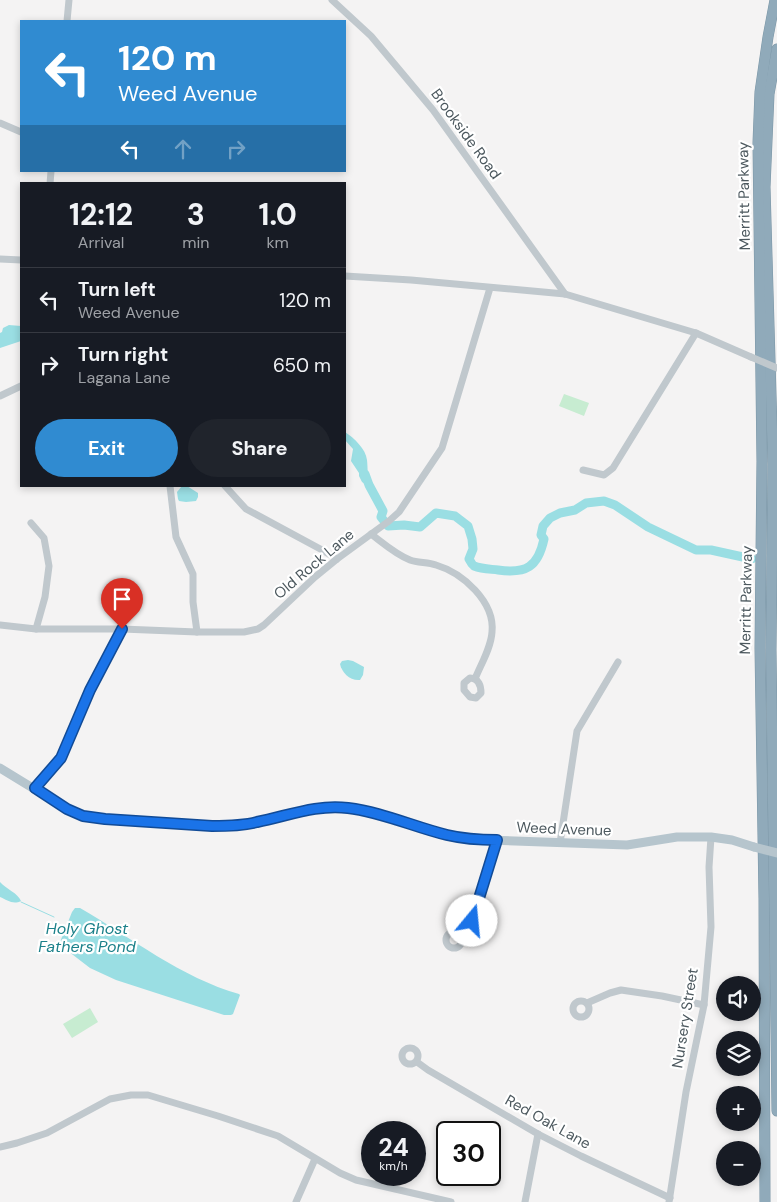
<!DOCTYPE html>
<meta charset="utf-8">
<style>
:root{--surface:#171b24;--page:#20242c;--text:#f1f3f6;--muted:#9ea1a6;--line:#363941;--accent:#308bd1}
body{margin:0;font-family:"DM Sans",sans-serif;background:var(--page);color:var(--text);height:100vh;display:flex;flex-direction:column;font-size:19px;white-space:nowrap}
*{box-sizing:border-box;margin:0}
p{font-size:16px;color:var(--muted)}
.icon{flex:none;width:28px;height:28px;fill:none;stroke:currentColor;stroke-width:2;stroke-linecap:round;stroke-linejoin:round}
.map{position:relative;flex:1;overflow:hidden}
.sheet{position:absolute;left:20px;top:182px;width:326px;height:305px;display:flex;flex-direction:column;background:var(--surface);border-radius:0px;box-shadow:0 2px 8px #0003}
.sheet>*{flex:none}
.guide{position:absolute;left:20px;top:20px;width:326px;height:152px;border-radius:0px;box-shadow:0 2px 8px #0003;background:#308bd1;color:#fff;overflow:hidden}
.fabs{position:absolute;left:716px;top:976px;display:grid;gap:10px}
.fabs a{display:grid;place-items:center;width:45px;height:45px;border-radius:50%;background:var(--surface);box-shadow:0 2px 8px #0003;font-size:25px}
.speed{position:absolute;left:361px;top:1121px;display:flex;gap:10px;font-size:25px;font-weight:700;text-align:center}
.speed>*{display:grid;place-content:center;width:65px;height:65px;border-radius:50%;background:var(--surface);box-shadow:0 2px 8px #0003;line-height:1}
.speed small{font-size:12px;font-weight:400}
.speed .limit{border:2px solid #111;border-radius:8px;background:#fff;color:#111}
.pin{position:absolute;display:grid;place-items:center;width:42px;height:42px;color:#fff;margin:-51px -21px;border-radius:50% 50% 50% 0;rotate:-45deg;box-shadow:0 0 5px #0007}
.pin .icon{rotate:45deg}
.me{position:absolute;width:55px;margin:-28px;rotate:17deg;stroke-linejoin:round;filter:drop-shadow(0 0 4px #0008)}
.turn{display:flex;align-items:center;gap:18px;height:105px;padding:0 15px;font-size:22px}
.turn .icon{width:65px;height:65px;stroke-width:2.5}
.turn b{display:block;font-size:35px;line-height:42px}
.lanes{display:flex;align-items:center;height:48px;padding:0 15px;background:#0003;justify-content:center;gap:25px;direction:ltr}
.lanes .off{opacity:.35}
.eta{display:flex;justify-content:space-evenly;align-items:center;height:85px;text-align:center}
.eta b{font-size:30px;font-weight:700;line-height:35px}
.primary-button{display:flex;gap:10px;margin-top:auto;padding:10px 15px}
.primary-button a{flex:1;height:58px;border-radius:30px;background:var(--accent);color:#fff;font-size:20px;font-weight:700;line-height:58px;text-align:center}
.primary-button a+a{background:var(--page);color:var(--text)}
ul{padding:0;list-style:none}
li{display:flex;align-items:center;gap:15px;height:65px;padding:0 15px;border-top:1px solid var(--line)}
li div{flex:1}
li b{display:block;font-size:19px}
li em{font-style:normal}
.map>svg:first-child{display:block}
.green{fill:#c7ecd1}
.water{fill:#9adee3}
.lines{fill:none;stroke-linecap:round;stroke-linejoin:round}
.stream{stroke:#9adee3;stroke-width:1}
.river{stroke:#9adee3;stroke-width:9}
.highway-casing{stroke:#7b96a6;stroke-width:11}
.minor{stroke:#c0c8cd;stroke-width:7}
.major{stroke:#b6c5cd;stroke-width:9}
.highway{stroke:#90aaba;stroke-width:10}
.minor-bridge{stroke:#c0c8cd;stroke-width:7}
.major-bridge{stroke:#b6c5cd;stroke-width:9}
.route-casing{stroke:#114b97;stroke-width:12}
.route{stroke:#1a73e8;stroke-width:9}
.labels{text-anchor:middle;stroke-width:4.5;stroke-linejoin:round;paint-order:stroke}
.street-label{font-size:15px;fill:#4c585e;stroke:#fff}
.water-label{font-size:16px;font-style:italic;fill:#1c818a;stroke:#fff}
</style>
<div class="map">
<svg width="777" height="1202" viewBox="0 0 777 1202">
<rect width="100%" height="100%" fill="#f4f3f3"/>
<g class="green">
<path d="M564,394l25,9 -5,13 -25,-10z"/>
<path d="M90,1008l8,14 -26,16 -9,-14z"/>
</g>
<g class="water">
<path d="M9,325l12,1v15l-21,7v-15l2,-1 1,-4z"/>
<path d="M345,432c9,6 21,17 22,28 1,9 0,16 3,24l-2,2 -6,-4 -3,-6v-3l-8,-12 2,-12 -8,-9z"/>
<path d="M182,486h5l11,7v4l-2,4 -10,1 -7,-1 -1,-2 -1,-7z"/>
<path d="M348,660l5,1 11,6 -1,8 -3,5c-10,1 -18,-7 -20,-16l2,-3z"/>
<path d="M0,882c6,7 18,11 21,19 -8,4 -14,-1 -21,-4z"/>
<path d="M75,908h5c50,29 102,70 159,86l1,1 -7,19 -2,1h-7l-108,-35 -26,-12 -26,-20 -4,-6 12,-30z"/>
</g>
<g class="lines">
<path class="stream" d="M21,902l33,15"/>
<g class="river">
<path d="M365,474l4,11 14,26 -2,6 7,9 16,-1 16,2 16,-14 19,3 13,10 4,13 1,10 -4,10 3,5"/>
<path d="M474,566c8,3 16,3 24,4 28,4 40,-3 46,-31l-3,-4 2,-9 7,-8 10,-5 15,-3 11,-7 18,-2 11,4 33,22 48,23h15l41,9"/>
</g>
<g class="highway-casing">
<g id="highway">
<path d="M777,49l-8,45 -4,93 8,277 -2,186 6,461"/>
<path d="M765,1202l-1,-304 -4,-250 2,-187 -4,-318 2,-51 8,-55 7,-37"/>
</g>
</g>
<g class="minor">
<path d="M332,0l39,36 62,74 132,184"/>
<path d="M67,21l2,-21"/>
<path d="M0,123l21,9"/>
<path d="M50,184l1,-13"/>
<path d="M0,259l21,1"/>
<path d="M345,276l66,4 154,14 131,39 55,24"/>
<path d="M0,396l21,-10"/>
<path d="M583,470l21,5 9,-7 83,-135"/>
<path d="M170,486l6,51 17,37v28l4,30"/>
<path d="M225,486l21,23 78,42 13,8"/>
<path d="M31,523l13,15 5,28 -4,31 -9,32"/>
<path d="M371,534c12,9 24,20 39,26 8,3 18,2 26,5 27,8 59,37 56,67 -1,16 -11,32 -17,47"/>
<path d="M0,625l36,4h86l75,3h47l14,-3 6,-4 51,-48 22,-18 52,-38 10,-9 43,-64 48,-160"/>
<path d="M470,678c9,0 11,8 11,15l-5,5 -6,-1 -6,-7v-7z"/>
<path d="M35,788l26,-29 29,-69 32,-61"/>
<path d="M560,843l17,-112 41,-69"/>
<circle cx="454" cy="940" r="8"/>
<path d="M460,935l8,-8 5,-9 24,-78"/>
<circle cx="581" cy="1009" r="8"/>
<path d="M587,1003l23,-10 11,-3 41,6 42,9"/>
<circle cx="410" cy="1056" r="8"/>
<path d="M417,1062l11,8 110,64 43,22 89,42"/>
<path d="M0,1147l17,-4 30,-10 63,-34 21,-4h17l70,21 60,20 62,37 16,7 95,22"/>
<path d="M296,1202l19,-43"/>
<path d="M525,1202l13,-68"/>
<path d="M669,1202l17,-110 18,-87 7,-78 -2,-60 2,-30"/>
</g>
<path class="major" d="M0,768l67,41 16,7 10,2 119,8 23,-1 21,-2 40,-11 29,-5h9l13,1 15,2 88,26 36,4 141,5 50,-8h34l21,3 22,7"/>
<use href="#highway" class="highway"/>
<path class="minor-bridge" d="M751,357l26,11"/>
<path class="major-bridge" d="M754,847l23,6"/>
</g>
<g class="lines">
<g class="route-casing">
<path id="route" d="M122,629l-32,61 -29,68 -26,30 32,21 16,7 22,3 107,7c15,0 30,0 45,-4 31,-6 59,-18 91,-14 34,4 66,19 99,27 17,4 34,5 50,5l-25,81"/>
</g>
<use href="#route" class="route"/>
</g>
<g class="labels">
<g class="street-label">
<text transform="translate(466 134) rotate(54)" y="5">Brookside Road</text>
<text transform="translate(744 196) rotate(-91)" y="5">Merritt Parkway</text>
<text transform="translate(314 564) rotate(-40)" y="5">Old Rock Lane</text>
<text transform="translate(746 600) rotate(-89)" y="5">Merritt Parkway</text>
<text transform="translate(564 829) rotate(2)" y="5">Weed Avenue</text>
<text transform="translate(685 1018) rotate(-81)" y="5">Nursery Street</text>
<text transform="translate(548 1122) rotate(29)" y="5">Red Oak Lane</text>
</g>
<g class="water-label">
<text x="87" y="934">Holy Ghost<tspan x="87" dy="18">Fathers Pond</tspan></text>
</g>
</g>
</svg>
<div class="fabs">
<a><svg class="icon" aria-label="sound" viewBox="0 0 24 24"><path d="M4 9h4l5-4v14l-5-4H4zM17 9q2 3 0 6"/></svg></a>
<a><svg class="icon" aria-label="layers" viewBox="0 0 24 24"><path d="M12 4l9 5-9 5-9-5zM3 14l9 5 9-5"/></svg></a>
<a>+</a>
<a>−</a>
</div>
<div class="speed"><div>24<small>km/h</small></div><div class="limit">30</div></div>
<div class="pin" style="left:122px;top:629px;background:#d93025"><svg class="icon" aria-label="arrive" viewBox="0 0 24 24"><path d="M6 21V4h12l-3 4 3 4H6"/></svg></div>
<svg class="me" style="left:472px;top:921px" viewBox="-20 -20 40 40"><circle r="19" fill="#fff"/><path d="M0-13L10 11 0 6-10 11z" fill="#1a73e8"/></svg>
<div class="guide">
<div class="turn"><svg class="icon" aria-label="left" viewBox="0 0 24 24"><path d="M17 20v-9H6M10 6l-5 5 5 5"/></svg><div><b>120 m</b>Weed Avenue</div></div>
<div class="lanes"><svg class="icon" aria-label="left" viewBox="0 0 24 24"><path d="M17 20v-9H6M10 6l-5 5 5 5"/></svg><svg class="icon off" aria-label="ahead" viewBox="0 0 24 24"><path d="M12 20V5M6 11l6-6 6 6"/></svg><svg class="icon off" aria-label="right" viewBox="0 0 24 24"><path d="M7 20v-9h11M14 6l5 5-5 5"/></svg></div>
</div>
<section class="sheet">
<div class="eta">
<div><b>12:12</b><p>Arrival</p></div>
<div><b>3</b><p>min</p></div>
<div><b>1.0</b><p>km</p></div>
</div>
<ul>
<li><svg class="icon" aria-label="left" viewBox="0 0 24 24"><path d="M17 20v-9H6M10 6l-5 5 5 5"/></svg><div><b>Turn left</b><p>Weed Avenue</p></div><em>120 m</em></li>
<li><svg class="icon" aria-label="right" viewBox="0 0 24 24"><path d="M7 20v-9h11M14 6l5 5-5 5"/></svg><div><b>Turn right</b><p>Lagana Lane</p></div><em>650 m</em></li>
</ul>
<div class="primary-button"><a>Exit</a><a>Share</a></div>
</section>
</div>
